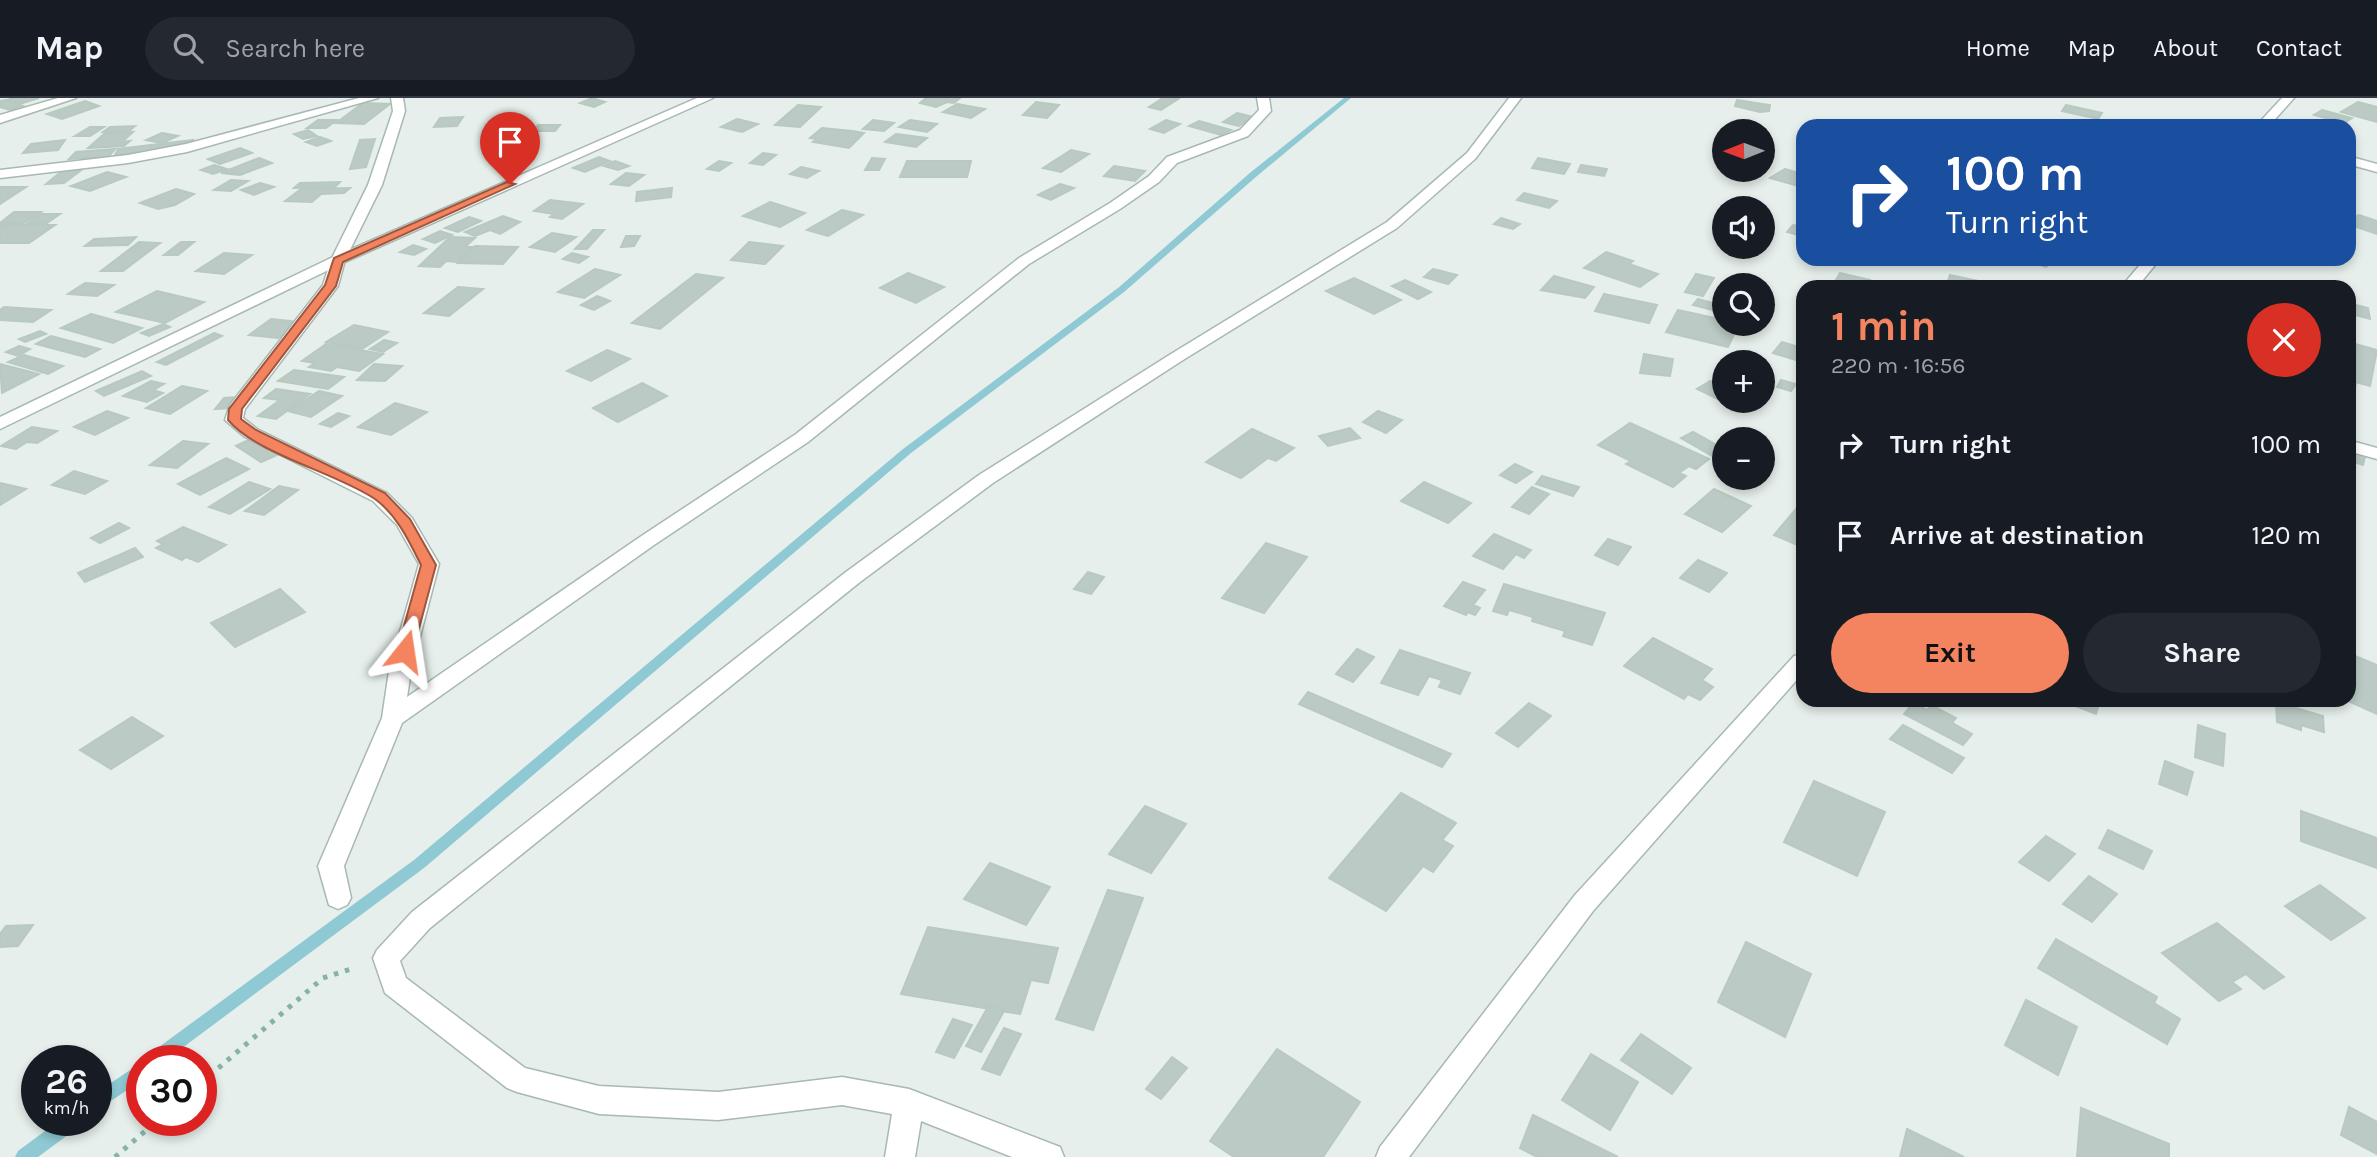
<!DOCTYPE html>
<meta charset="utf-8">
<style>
:root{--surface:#171b24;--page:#242831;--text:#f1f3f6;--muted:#9ea1a6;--line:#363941;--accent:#f4845f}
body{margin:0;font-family:Karla,sans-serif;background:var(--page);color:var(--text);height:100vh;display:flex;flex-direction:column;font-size:26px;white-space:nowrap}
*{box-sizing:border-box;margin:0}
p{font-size:23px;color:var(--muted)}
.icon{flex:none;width:38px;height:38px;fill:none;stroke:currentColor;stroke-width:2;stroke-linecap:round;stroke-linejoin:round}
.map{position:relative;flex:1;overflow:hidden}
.sheet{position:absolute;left:1796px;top:182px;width:560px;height:427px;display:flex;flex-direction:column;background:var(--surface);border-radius:21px;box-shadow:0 4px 10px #0003}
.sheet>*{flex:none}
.banner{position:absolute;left:1796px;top:21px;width:560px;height:147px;border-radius:21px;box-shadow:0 4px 10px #0003;background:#1a4fa0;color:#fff;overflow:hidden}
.needle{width:46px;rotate:269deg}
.controls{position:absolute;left:1712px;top:21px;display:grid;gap:14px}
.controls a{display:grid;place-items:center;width:63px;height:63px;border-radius:50%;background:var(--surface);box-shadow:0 4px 10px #0003;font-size:35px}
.speed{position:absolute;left:21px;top:947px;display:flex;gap:14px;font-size:35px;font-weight:700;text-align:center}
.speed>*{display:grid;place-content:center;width:91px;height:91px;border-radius:50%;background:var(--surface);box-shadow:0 4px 10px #0003;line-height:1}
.speed small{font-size:18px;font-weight:400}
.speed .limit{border:10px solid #d22;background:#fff;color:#111}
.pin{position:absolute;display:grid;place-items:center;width:60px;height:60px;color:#fff;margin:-72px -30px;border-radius:50% 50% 50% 0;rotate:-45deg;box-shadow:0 0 7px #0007}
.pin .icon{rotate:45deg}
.me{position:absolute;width:77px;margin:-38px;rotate:15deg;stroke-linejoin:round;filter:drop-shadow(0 0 5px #0008)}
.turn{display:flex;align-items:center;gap:24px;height:147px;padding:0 35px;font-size:32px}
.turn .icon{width:91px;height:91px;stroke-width:2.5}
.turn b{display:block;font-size:49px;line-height:60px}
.round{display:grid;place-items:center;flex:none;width:74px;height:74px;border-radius:37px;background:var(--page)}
.head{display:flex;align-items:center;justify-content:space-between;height:119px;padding:0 35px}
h1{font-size:42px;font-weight:700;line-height:52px;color:var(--accent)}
.button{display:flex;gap:14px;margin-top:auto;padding:14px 35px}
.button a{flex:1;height:80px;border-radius:42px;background:var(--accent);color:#111;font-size:28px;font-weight:700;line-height:80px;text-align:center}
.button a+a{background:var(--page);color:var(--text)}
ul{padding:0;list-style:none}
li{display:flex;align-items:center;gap:21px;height:91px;padding:0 35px}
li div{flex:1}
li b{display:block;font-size:26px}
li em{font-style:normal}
header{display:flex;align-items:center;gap:42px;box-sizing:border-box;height:98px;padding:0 35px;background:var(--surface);border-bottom:2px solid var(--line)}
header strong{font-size:33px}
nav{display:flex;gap:38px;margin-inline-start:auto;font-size:24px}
.search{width:490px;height:63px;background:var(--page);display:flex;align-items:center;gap:18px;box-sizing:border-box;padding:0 24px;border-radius:38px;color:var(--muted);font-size:26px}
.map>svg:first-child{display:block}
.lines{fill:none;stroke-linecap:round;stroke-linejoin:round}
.stream{fill:#8ec9d4;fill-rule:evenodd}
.building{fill:#bbcac4;stroke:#b8c9c2;stroke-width:2}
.minor-casing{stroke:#a8b8b2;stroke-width:3}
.tertiary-casing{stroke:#a8b8b2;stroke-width:3}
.path{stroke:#86b3a5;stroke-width:5;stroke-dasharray:4.5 7;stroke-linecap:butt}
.minor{fill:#fff;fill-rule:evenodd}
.tertiary{fill:#fff;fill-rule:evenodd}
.route{fill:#f4845f;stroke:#9f563e;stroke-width:2}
</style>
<header>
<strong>Map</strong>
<div class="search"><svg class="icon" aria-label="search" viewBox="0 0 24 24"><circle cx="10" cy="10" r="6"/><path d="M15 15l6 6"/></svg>Search here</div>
<nav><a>Home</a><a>Map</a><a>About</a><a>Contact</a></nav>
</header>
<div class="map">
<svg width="2377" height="1059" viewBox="0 0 2377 1059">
<rect width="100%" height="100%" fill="#e6efeb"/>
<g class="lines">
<g class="stream">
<path d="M1344,0h7l-94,78 -133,116 -213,161 -487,415 -258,192h-20l2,-5 266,-195 489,-411 215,-161 133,-116z"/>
<path d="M142,964v18l-46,31v-18z"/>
<path d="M60,1022h23l-3,6 -42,31h-23l3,-6z"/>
</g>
</g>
<g class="building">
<path d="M9,0h30l-16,5 -13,-2 13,5 -13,4 -10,-3v-6l12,-2z"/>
<path d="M592,0l13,4 -11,5 -14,-4z"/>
<path d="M926,0h34l-6,5 -7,-1 -11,5 -16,-4z"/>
<path d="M1163,0l15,1 -17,11 -12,-3z"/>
<path d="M1737,2l33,5 -1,6 -9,1 -25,-6z"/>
<path d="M85,3l14,5 -37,13 -15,-5z"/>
<path d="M1036,4l23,3 -12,13 -24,-3z"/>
<path d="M2358,4l19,5v15l-36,-10z"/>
<path d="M363,5l27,1 -26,20 -28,-1z"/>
<path d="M957,6l28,5 -14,9 -28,-6z"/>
<path d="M798,7l23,2 -21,20 -25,-2z"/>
<path d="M2066,7l36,8 -4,6 -36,-8z"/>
<path d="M2322,12l30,8 -8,5 -30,-8z"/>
<path d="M1237,15l16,4 -14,9 -16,-4z"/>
<path d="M463,19l-6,9 -23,1 6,-9z"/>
<path d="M737,21l21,5 -16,8 -21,-5z"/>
<path d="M318,22h19l-11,8h-19z"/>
<path d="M873,22l21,3 -10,8 -21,-2z"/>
<path d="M910,22l27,4 -10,8 -28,-5z"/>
<path d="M1166,22l14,4 -16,9 -14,-4z"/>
<path d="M1199,23l32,9 -10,5 -32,-9z"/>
<path d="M538,27h22l-5,6h-22z"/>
<path d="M135,28l-7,6h-25l7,-5z"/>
<path d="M90,29h14l-14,9h-15z"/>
<path d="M822,30l30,3 12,2 -15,15 -36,-6 4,-3 -7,-1z"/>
<path d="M308,32l9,6 -14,3 -9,-5z"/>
<path d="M133,34l-11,10 8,-1 -6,5 -36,2 16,-14z"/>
<path d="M162,35l16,3 -16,7 -16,-3z"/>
<path d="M896,36l31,4 -11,9 -31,-5z"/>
<path d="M320,39l11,4 -14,5 -11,-4z"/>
<path d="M375,41l-9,28 -16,2 10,-29z"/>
<path d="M65,42l-7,10 -35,3 8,-9z"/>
<path d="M193,42l-3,6 -75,9 3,-6z"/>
<path d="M240,50l12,5 -32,11 -12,-5z"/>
<path d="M115,51l-6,7 -40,3 7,-7z"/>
<path d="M1071,52l18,4 -28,18 -18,-4z"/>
<path d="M763,55l13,2 -13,10 -13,-2z"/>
<path d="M599,59l11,4 -25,11 -12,-4z"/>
<path d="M259,60l13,5 -32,12 -19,-2z"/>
<path d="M872,60l13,1 -6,11h-14z"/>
<path d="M1538,60l32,6 -6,10 -32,-6z"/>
<path d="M615,63l14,5 -11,4 -14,-4z"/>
<path d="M719,63l12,2 -12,8 -12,-2z"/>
<path d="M907,63h64l-4,16h-67z"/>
<path d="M214,67l13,4 -14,5 -12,-4z"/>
<path d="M1581,67l26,4 -3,7 -26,-4z"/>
<path d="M1114,68l31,5 -10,10 -31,-5z"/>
<path d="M801,69l18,4 -12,7 -17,-4z"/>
<path d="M1785,71l17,5v9l-4,3 -28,-8z"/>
<path d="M62,73h18l-16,12 -18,1z"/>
<path d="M107,74l19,5 -36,14 -19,-5z"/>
<path d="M626,75l18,2 -15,11 -18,-2z"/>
<path d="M231,82l17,1 -17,10 -17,-1z"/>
<path d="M340,84l-5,5 -41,1 6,-5z"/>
<path d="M260,85l14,4 -20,8 -13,-5z"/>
<path d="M1060,86l14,4 -23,12 -13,-5z"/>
<path d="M0,89h26l-26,17z"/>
<path d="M350,90l-6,5 -23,1 -9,8 -27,-1 16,-12z"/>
<path d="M672,90l-1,9 -35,4 1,-9z"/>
<path d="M176,91l18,5 -19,11 -17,4 -18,-6z"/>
<path d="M1524,95l33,8 -8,7 -32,-8z"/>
<path d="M550,102l33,4 -21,15 -12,-2 4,-3 -20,-3z"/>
<path d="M770,104l35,11 -25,14 -37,-11z"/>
<path d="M842,112l21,5 -35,21 -21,-6z"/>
<path d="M14,114h27l-17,11h-24z"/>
<path d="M40,116h20l-13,9h-19z"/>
<path d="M2359,117l18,6v13l-29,-10v-4z"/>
<path d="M503,118l17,6 -20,12 -10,-4 -15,6 -10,-4z"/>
<path d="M469,119l12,4 -23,11 -13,-4z"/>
<path d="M1501,120l19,6 -7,5 -19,-5z"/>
<path d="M0,127h55l-26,18h-29z"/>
<path d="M1793,127l9,2v9l-15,-4z"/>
<path d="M593,132h11l-17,19h-12z"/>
<path d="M440,133l12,4 -17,8 -12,-4z"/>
<path d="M552,135l24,4 -21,15 -25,-5z"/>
<path d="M626,138h14l-6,10 -13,1z"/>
<path d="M136,139l-8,8 -43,1 9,-7z"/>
<path d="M450,139l25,1 -10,9h7l-15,15 -11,-1 -6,6 -21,-1z"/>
<path d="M139,144l21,1 -37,28h-22z"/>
<path d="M181,144h13l-16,13h-14z"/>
<path d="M749,144l34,4 -18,18 -34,-4z"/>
<path d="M413,147l13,4 -12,6 -14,-3z"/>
<path d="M475,148l43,1 -15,17 -45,-1z"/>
<path d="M1606,154l27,9 -4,3 29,10 -18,13 -56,-19z"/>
<path d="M224,155l28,2 -28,19 -28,-3z"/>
<path d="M572,155l16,4 -9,6 -16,-4z"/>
<path d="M2021,161h36l-11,8z"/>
<path d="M595,171l25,6 -36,23 -26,-6z"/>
<path d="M1433,171l24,6 -9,9 -24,-7z"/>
<path d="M908,175l36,14 -28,16 -36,-15z"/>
<path d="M1840,175l30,7 -3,7h-35z"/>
<path d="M696,176l27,4 -63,51 -28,-6z"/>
<path d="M1696,176l18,4 -11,18 -18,-4z"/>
<path d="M1950,177l33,7 -2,5h-35z"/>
<path d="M1554,178l40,11 -9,11 -44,-8z"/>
<path d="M1354,180l47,22 -27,14 -48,-23z"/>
<path d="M1405,182l26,12 -13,7 -26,-13z"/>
<path d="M85,185l29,2 -17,11 -29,-2z"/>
<path d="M458,189l25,2 -34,27 -25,-3z"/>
<path d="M157,193l47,11 -39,21 -49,-11z"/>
<path d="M1604,196l53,11 -8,18 -54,-12z"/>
<path d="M597,198l13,5 -16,9 -13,-5z"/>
<path d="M1698,201l26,7v7l-31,-8z"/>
<path d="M2348,205l20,5 2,11 -15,-4 -1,-4 -6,-1z"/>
<path d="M4,209l47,3 -18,12 -33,-2v-10z"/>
<path d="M1678,212l46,10v4h15l-11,23 -62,-15z"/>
<path d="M91,216l51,14 -29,15 -52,-15z"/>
<path d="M271,221l28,3 -21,16 -29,-3z"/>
<path d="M163,226l7,3 -21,9 -8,-3z"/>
<path d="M354,227l34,7 -26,17 -36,-7z"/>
<path d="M40,233l6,3 -21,8 -6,-3z"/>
<path d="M214,235l8,3 -56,29 -9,-3z"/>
<path d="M51,238l49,13 -15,8 -49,-13z"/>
<path d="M384,242l13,3 -14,9 -13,-3z"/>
<path d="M1782,244l20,6v14l-29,-9z"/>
<path d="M2348,244l29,8 -7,36 -14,-4 -1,6 -7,-1z"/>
<path d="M326,246l57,10 -24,17 -22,-4 -6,4 -22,-4 6,-4 -13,-2z"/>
<path d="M19,248l11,3 -12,7 -12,-4z"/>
<path d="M607,252l23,9 -39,22 -24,-10z"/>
<path d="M1644,256l29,5 -3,17 -30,-3z"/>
<path d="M24,257l39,11 -15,8 -40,-12z"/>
<path d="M0,266l39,10 -37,19z"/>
<path d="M374,266l28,2 -17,15 -28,-1z"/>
<path d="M294,272l50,7 -16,12 -50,-8z"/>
<path d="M142,273l9,5 -47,20 -8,-5z"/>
<path d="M1781,282l15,4 -5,7 -14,-4z"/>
<path d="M151,283l13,3 -11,6 10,3 -16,9 -24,-6z"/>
<path d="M1710,283l14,6v8l-6,4 -21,-10z"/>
<path d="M642,285l25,13 -49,26 -25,-14z"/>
<path d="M182,288l25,5 -37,23 -24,-6z"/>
<path d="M276,291l34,5 -34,25 -18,-3 22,-16 -16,-2z"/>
<path d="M319,293l23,5 -31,21 -23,-6z"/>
<path d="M241,299l-9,11 -17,1 9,-11z"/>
<path d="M395,305l32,9 -36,23 -33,-8z"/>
<path d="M107,313l21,7 -33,17 -21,-8z"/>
<path d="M1378,313l24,9 -16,13 -23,-11z"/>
<path d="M338,315l11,3 -18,11 -11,-3z"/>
<path d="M1630,325l79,36 -13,10 -7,-3 -10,7 7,3 -13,11 -47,-23 5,-3 -33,-16z"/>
<path d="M32,329l25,4 -20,12 -10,-1 -11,7 -15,-3z"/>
<path d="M1350,330l10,10 -32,8 -9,-10z"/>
<path d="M1252,331l42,19 -18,13 -8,-3 -27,20 -35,-16z"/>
<path d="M1693,334l31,17v5l-8,4 -35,-20z"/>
<path d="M253,340l26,16 -18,8 -25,-16z"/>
<path d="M183,343l25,3 -31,24 -27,-3z"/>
<path d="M2348,349l18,6 -3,12 -15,-5z"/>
<path d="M226,360l23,11 -49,26 -22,-11z"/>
<path d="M1515,366l17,8 -16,11 -16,-8z"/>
<path d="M74,373l33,10 -22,13 -33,-9z"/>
<path d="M1542,378l37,11 -6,9 -37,-12z"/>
<path d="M249,384l21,7 -40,25 -21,-7z"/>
<path d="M1424,384l47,21 -23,20 -47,-22z"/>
<path d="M0,385l26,6 -26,16z"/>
<path d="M279,388l19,4 -34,25 -19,-4z"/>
<path d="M1532,389l17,7 -20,20 -17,-7z"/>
<path d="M1714,391l37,17 -29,26 -37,-18z"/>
<path d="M1796,411l6,3v35l-28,-12z"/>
<path d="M119,425l10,5 -29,15 -9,-5z"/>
<path d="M183,429l43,18 -28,17 -12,-5 -4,3 -26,-12 7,-4 -6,-3z"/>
<path d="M1494,436l37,16 -7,8 -8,-4 -13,15 -30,-13z"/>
<path d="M1608,441l23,8 -13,18 -23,-10z"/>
<path d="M1266,445l41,14 -43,56 -42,-15z"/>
<path d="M135,450l8,9 -58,25 -7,-9z"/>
<path d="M1698,462l29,13 -18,19 -29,-14z"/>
<path d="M1088,474l16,5 -13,17 -17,-5z"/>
<path d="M1463,484l22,8 -12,15 7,3 -5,7 -7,-3 -2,3 -22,-9z"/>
<path d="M1504,486l101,29 -13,32 -29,-9 2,-5 -33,-10 1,-4 -24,-7 -2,5 -14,-4z"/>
<path d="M280,491l25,23 -70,35 -24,-24z"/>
<path d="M1653,540l59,31 -10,11 11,7 -13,13 -12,-6 -4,5 -60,-33z"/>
<path d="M1357,551l17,8 -21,25 -17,-8z"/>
<path d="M1400,552l70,23 -10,21 -21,-7 3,-7 -13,-4 -11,19 -37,-12z"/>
<path d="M2348,555l29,12v49l-31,-14h2z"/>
<path d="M1308,594l143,62 -9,13 -143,-63z"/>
<path d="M2071,602h29l-4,14 -26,-10z"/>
<path d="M1914,604l13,8 4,-5 25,13 -4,5 20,11 -9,11 -59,-31z"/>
<path d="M2276,604l47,14 1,16 -23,-7v5l-24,-8z"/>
<path d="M1529,605l22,13 -33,31 -22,-14z"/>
<path d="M132,619l31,19 -52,33 -31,-19z"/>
<path d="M1903,627l61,33 -12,15 -62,-34z"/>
<path d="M2198,627l27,9 -2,32 -28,-9z"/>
<path d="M2165,663l28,11 -6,23 -28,-11z"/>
<path d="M1814,683l71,31 -28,64 -73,-34z"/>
<path d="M1401,695l55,30 -14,17 11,6 -20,26 -10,-6 -37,45 -57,-33z"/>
<path d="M1145,708l41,18 -35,49 -42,-19z"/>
<path d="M2301,713l76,27v30l-76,-27z"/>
<path d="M2108,732l44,21 -9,18 -44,-21z"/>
<path d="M2046,738l29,18 -26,27 -30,-19z"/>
<path d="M990,765l60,24 -24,38 -62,-26z"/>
<path d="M2089,778l28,18 -25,28 -29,-18z"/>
<path d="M2320,787l45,33 -34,22 -46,-34z"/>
<path d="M1108,792l35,8 -50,132 -37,-11z"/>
<path d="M2217,825l67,54 -20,12 -18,-15 -14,8 9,7 -22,12 -57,-48z"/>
<path d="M33,827l-15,21 -18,1v-13l6,-8z"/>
<path d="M928,829l130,21 -10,35 -17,-3 -11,34 -119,-20z"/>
<path d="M2056,841l101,58 -3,6 26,16 -13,25 -129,-76z"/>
<path d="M1746,844l65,32 -26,63 -67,-35z"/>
<path d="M2026,902l51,27 -19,48 -53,-30z"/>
<path d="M989,907l15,6 -23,41 -15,-6z"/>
<path d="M953,921l19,6 -18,33 -18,-6z"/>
<path d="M1004,930l17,6 -21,41 -18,-6z"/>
<path d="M1641,936l50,34 -19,26 -51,-34z"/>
<path d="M1277,951l83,53 -37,55h-89l-24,-16z"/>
<path d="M1591,956l47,28 -28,48 -48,-30z"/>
<path d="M1172,959l15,11 -26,31 -15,-10z"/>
<path d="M2349,1009l28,15v32l-36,-19z"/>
<path d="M2081,1010l88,36v13h-92z"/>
<path d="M1533,1017l85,42h-81l-17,-9z"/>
<path d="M1907,1031l57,28h-64z"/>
</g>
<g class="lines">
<g class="minor-casing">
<g id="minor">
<path d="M58,0h18l-76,25v-8z"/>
<path d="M359,0h19l-191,54 -59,11 -128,15v-8l128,-15 58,-11z"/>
<path d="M391,0h12l2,13 -23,74 -37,75 -7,26 -93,123 -2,9 14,11 130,64 25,25 27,46 -28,107 -4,26 233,-160 156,-103 223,-176 91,-55 39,-27 18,-19 73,-27 19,-20 -2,-12h12l2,13 -23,25 -71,27 -18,19 -39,27 -91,55 -221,178 -154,103 -252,178 -58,143 7,32 -4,7 -9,4 -9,-4 -11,-39 64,-148 7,-47 30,-107 -22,-39 -24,-24 -128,-64 -20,-17 5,-15 93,-120 8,-25 37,-75 25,-74z"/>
<path d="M1509,0h12l-46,61 -78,69 -214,132 -190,123 -133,99 -430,346 -30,33 6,17 119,90 74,18 119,6 124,-15 67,12 151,58 4,10h-52l-91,-36 -6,36h-30l7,-43 -50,-9 -124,15 -119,-6 -82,-22 -10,-4 -122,-95 -12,-35 4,-8 35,-38 434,-340 133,-97 192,-121 216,-132 80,-69z"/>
<path d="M2282,0h12l-25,28h-13z"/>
<path d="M2348,58l29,8v8l-29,-8z"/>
<path d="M2145,161h15l-23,28h-16z"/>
<path d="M2348,342l29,8v11l-29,-8z"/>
<path d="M1802,556v20l-209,237 -184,246h-33l4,-10 195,-252 219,-239z"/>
</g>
</g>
<g class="tertiary-casing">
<path id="tertiary" d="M697,0h16l-370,165 -343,166v-12l333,-160z"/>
</g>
<g class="path">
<path d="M201,985l122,-105 31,-10"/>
<path d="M115,1059l43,-37"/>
</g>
<use href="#minor" class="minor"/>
<use href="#tertiary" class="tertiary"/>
</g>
<path class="route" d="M507,84l8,2 -172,78 -7,24 -94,123 -1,10 15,11 129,63 25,26 26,46 -23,86 -8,6 -8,-6 24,-86c-12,-24 -24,-50 -46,-66 -40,-27 -117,-44 -147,-79l1,-11 96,-124 9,-27z"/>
</svg>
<div class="controls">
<a><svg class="needle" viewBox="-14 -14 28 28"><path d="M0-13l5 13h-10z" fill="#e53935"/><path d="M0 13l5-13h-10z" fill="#9ea1a6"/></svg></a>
<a><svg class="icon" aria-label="sound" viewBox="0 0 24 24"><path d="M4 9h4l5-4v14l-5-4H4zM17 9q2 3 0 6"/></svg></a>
<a><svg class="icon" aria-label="search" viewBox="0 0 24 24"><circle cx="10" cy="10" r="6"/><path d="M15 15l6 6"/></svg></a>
<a>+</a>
<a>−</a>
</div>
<div class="speed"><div>26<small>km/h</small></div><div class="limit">30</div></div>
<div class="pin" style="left:510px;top:86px;background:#d93025"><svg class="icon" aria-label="arrive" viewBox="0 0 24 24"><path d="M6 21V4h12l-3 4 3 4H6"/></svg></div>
<svg class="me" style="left:405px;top:553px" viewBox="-20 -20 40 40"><path d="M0-17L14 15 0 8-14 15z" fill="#f4845f" stroke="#fff" stroke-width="4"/></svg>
<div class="banner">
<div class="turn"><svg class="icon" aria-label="right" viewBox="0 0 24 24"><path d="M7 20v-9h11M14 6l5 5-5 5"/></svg><div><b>100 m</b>Turn right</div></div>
</div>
<section class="sheet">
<div class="head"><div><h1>1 min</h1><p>220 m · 16:56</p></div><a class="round" style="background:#d93025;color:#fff"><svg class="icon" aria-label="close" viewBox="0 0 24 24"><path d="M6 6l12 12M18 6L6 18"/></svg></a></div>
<ul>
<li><svg class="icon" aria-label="right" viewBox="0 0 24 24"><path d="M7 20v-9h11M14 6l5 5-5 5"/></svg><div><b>Turn right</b></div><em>100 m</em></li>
<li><svg class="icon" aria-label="arrive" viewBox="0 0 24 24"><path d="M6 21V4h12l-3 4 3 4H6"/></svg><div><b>Arrive at destination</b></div><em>120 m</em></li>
</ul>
<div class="button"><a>Exit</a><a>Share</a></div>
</section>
</div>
